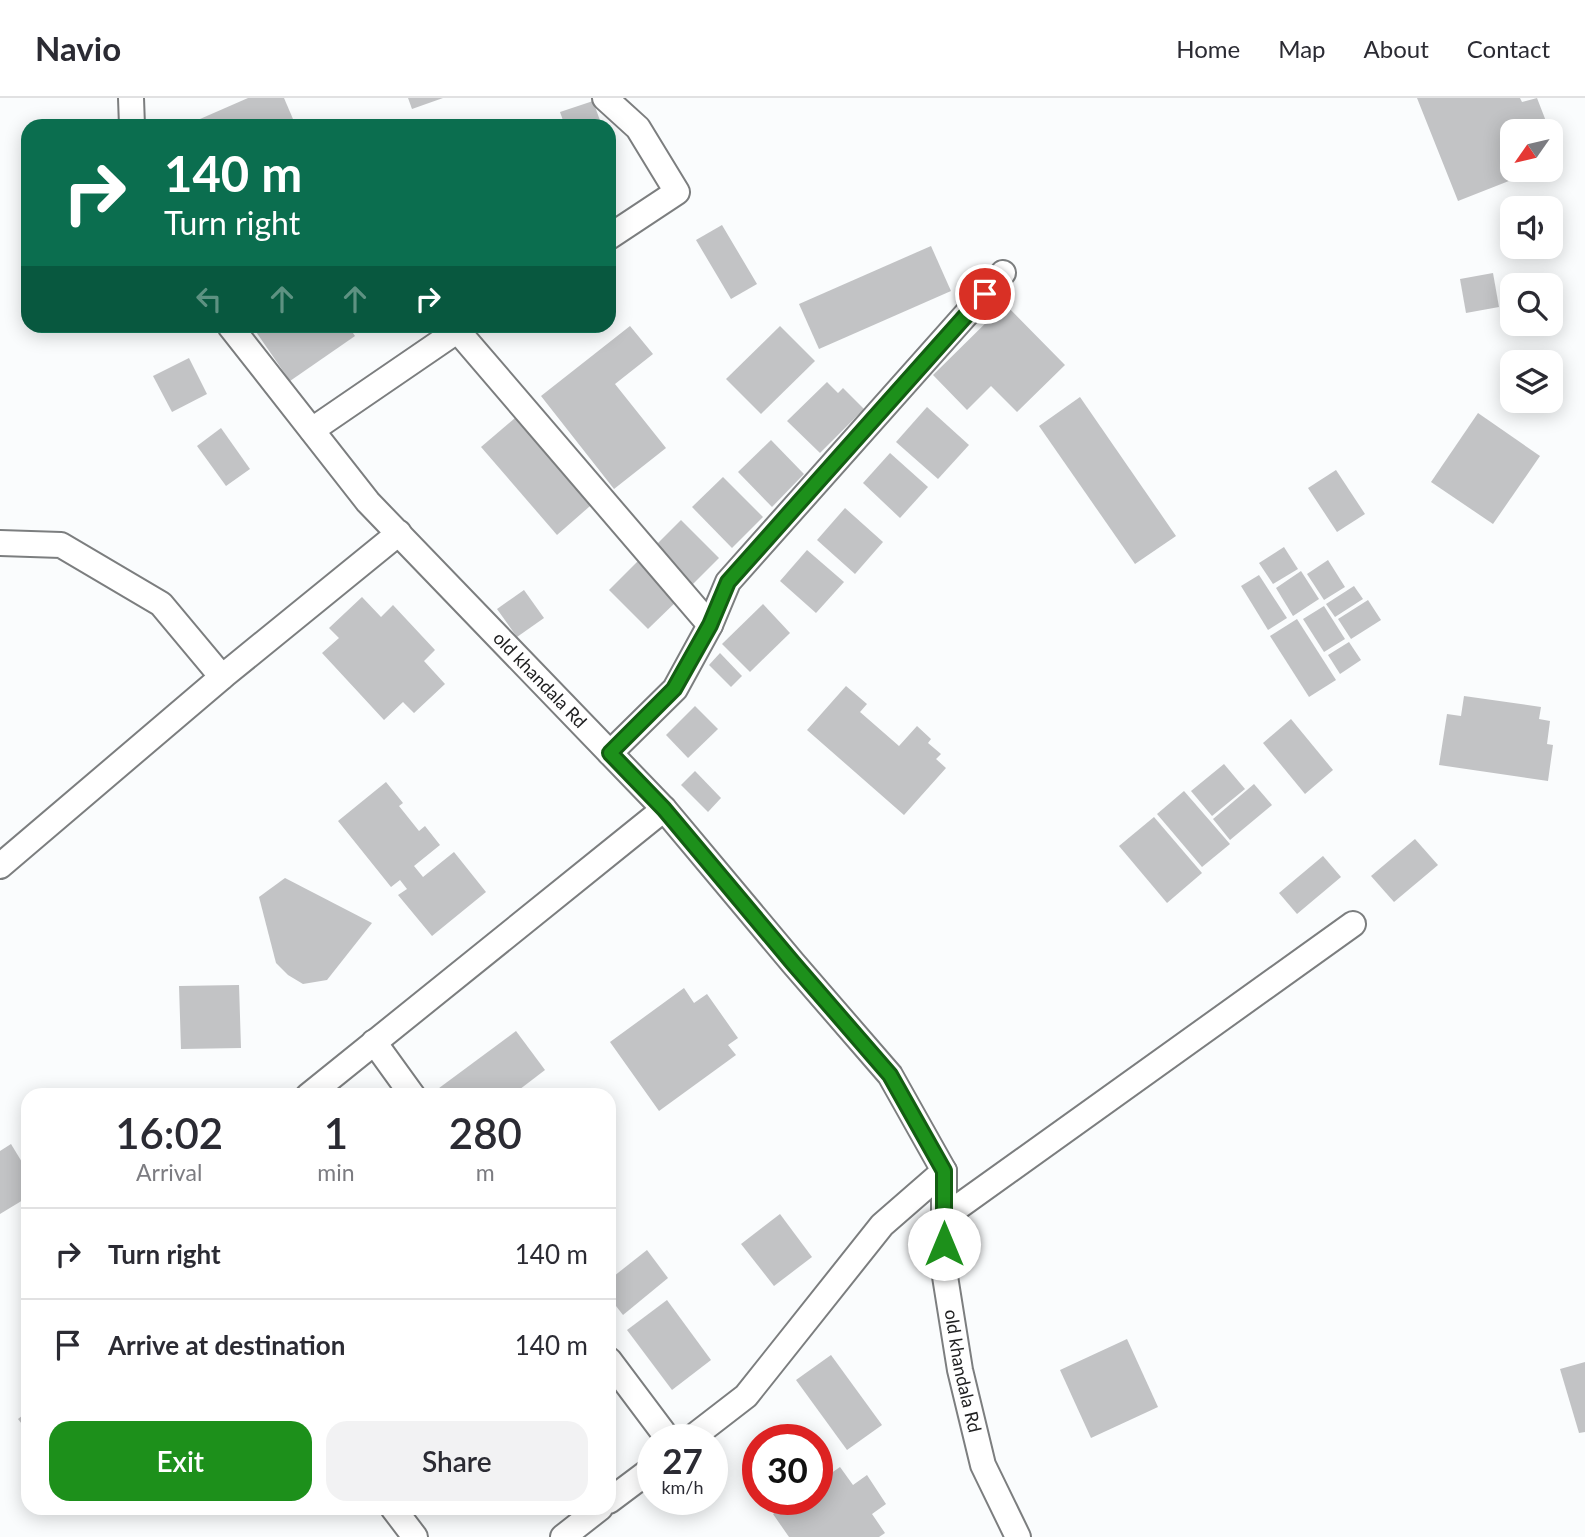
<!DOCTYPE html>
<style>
:root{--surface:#fff;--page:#f2f2f3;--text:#2b2b33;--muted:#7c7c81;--line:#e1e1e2;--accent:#1d901b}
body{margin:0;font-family:Lato,sans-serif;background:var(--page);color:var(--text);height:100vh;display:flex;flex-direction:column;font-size:26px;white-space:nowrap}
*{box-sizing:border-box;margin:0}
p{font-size:23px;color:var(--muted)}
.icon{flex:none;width:38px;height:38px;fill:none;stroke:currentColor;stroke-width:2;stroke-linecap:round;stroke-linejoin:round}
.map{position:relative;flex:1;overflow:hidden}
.sheet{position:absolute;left:21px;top:990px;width:595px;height:427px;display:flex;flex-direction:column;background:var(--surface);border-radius:21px;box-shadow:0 4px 18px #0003}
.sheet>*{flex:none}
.banner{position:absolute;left:21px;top:21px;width:595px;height:214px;border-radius:21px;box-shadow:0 4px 18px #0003;background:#0b6e4f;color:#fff;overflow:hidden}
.needle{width:46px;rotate:236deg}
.buttons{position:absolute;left:1500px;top:21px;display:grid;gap:14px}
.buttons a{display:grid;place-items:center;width:63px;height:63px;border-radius:14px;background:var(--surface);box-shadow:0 4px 18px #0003;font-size:35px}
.speed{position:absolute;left:637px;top:1326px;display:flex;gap:14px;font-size:35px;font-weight:700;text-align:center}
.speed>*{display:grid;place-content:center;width:91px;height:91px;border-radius:50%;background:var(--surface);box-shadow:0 4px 18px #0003;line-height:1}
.speed small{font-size:18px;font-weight:400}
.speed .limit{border:10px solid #d22;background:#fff;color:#111}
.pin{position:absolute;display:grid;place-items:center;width:60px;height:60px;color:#fff;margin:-30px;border:4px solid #fff;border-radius:50%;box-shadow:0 2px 7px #0007}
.me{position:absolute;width:77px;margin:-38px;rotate:0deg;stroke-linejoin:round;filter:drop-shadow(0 0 5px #0008)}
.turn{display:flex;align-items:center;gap:24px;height:147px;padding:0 28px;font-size:32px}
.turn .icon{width:91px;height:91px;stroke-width:2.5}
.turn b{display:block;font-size:49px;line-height:60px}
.lanes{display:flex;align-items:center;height:66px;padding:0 28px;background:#0003;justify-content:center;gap:35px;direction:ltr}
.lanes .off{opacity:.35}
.eta{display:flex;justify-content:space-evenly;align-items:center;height:119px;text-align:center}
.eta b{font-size:42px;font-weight:600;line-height:49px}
.cta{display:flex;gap:14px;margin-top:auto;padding:14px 28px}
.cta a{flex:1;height:80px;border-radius:21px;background:var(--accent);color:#fff;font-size:28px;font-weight:600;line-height:80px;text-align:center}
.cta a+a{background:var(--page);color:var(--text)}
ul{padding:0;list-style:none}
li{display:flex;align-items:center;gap:21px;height:91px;padding:0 28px;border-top:2px solid var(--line)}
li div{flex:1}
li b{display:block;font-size:26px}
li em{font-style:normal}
header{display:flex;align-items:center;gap:42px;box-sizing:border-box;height:98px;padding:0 35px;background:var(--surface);border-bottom:2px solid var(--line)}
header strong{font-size:33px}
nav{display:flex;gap:38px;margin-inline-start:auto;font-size:24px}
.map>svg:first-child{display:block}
.building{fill:#c2c3c5}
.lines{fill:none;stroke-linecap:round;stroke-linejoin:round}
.minor-casing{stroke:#7c7e7f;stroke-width:28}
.minor{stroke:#fff;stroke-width:24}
.route-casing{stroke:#135e12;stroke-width:18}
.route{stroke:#1d901b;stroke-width:12}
.labels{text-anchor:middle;stroke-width:5;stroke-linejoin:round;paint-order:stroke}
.street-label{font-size:18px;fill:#202021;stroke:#fafcfd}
</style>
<header>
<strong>Navio</strong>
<nav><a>Home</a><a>Map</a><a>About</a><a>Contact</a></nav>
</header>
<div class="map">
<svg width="1585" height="1439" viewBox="0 0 1585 1439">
<rect width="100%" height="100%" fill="#fafcfd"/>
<g class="building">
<path d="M248,0h36l12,28h-112z"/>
<path d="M408,0h35l-31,11z"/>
<path d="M1417,0h103l2,4 15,-4 12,31 -5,2h-32v39h25l-79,31z"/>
<path d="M593,3l9,25h-37l-5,-14z"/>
<path d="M722,127l35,59 -26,15 -35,-59z"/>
<path d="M931,148l20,45 -132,58 -20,-45z"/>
<path d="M1493,175l6,34 -33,6 -6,-34z"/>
<path d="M1005,206l60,61 -48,47 -26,-26 -24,24 -34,-35z"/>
<path d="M252,228h96l7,10 -65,45z"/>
<path d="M630,228l23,28 -38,30 51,64 -52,41 -73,-93z"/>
<path d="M780,228l35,35 -54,53 -35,-35z"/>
<path d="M189,260l18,36 -35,18 -19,-36z"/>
<path d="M827,284l11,11 5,-5 21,21 -44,44 -33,-32z"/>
<path d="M1080,299l96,139 -41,28 -96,-138z"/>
<path d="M927,309l42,38 -31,34 -42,-37z"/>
<path d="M522,314l76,87 -41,36 -76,-88z"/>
<path d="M1478,315l62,43 -47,68 -62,-42z"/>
<path d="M221,330l29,41 -24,17 -29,-40z"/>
<path d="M771,342l33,34 -32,33 -34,-35z"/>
<path d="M890,355l38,34 -28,31 -37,-35z"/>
<path d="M1336,372l29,44 -28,18 -29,-44z"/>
<path d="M723,379l40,40 -31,31 -40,-41z"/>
<path d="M845,410l38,34 -28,32 -38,-34z"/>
<path d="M681,422l38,38 -32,32 -37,-39z"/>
<path d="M1284,449l14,22 -25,15 -14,-21z"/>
<path d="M807,452l37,32 -28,31 -36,-32z"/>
<path d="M643,458l39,40 -34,33 -39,-39z"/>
<path d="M1328,462l17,27 -21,13 -17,-26z"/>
<path d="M1301,473l18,28 -26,17 -17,-28z"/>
<path d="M1259,477l28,43 -19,12 -27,-44z"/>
<path d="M1354,488l9,13 -28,18 -9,-13z"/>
<path d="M524,492l20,28 -27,19 -20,-28z"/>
<path d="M362,499l19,20 12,-12 42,45 -11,11 21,23 -31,29 -11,-11 -19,18 -62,-67 17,-15 -10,-10z"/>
<path d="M1368,502l13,20 -30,19 -13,-20z"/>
<path d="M763,506l27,29 -40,39 -28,-28z"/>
<path d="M1324,508l21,33 -21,13 -21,-33z"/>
<path d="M1297,521l39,61 -27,17 -39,-61z"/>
<path d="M1349,544l12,18 -21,14 -12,-19z"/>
<path d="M720,555l22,23 -11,11 -22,-22z"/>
<path d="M846,588l21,18 -7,8 39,34 18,-20 14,13 -3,4 13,11 -5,5 10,9 -42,47 -97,-85z"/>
<path d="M1464,598l77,11 -2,12 11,2 -3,23 6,1 -5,36 -109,-16 8,-51 14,2z"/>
<path d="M695,608l23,23 -30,29 -22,-23z"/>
<path d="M1291,621l42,51 -28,24 -42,-51z"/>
<path d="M1224,666l21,25 -33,27 -21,-25z"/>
<path d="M695,673l26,27 -13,14 -27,-27z"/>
<path d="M386,684l17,21 -4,3 20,25 6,-5 15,19 -26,21 9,11 31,-25 32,40 -54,44 -34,-41 9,-6 -7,-9 -9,7 -53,-66z"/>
<path d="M1254,686l18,21 -42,35 -17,-21z"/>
<path d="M1184,693l46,53 -28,23 -45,-53z"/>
<path d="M1154,719l48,56 -35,30 -48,-57z"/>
<path d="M1415,741l23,26 -44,37 -23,-26z"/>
<path d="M1323,758l18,21 -44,37 -18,-21z"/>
<path d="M285,780l87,45 -45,57 -24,4 -15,-9 -12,-12 -17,-66z"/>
<path d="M239,887l2,63 -60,1 -2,-63z"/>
<path d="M684,890l10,15 13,-9 31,44 -10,7 8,10 -77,56 -49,-69z"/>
<path d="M516,933l29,39 -34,26h-78l-2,-2z"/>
<path d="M11,1046l17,28v25l-28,17v-63z"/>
<path d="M780,1116l32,43 -38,29 -33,-42z"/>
<path d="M647,1152l21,28 -45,37 -14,-18v-17z"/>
<path d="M667,1202l44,60 -39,30 -45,-60z"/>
<path d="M1127,1241l31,68 -67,31 -31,-68z"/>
<path d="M831,1257l51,70 -35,25 -51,-70z"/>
<path d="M1585,1264v70l-6,1 -19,-64z"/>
<path d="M28,1313v21l-10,-13z"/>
<path d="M840,1369l13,18 14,-10 19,29 -14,10 13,19 -6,4h-90l-16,-23 20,-14h24v-17z"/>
</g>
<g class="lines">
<g class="minor-casing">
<g id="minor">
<path d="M131,0l1,28"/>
<path d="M605,0l33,30 39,64 -68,45"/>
<path id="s1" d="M230,228l138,176 296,307 129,154 97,112 54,96v99l16,100 23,95 35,72"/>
<path d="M457,232l253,295"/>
<path d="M312,332l152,-104"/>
<path d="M0,445l61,2 100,59 61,73"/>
<path d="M610,655l65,-64 35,-64 18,-43 275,-309"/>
<path d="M0,768l222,-189 177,-144"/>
<path d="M374,944l39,54"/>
<path d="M308,998l356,-287"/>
<path d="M944,1119l409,-293"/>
<path d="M609,1262l60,80"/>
<path d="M689,1342l57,-44 136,-171 62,-54"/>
<path d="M609,1403l44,-33"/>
<path d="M393,1410l22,29"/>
<path d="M563,1439l37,-29"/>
</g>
</g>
<use href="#minor" class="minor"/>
</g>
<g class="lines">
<g class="route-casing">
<path id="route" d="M944,1146v-73l-54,-96 -97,-112 -129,-154 -54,-56 64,-64 36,-64 18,-43 257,-288"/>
</g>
<use href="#route" class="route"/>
</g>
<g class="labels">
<g class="street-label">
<text dy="6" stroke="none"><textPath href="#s1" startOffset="471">old khandala Rd</textPath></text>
<text dy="6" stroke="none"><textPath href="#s1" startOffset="1311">old khandala Rd</textPath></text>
</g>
</g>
</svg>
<div class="buttons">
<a><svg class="needle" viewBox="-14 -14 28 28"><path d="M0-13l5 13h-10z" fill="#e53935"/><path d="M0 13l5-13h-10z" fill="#7c7c81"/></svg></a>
<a><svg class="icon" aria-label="sound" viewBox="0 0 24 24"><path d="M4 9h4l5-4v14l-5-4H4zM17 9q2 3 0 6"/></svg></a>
<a><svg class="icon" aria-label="search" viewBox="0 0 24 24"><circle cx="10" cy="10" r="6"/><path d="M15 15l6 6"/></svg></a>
<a><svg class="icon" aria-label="layers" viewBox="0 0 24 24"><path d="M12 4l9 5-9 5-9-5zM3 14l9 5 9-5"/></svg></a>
</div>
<div class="speed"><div>27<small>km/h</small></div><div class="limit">30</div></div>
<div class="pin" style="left:985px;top:196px;background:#d93025"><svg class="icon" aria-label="arrive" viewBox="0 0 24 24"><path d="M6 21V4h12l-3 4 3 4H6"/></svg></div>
<svg class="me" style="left:944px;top:1146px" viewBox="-20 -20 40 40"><circle r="19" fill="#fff"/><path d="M0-13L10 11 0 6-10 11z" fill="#1d901b"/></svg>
<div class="banner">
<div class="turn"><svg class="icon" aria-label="right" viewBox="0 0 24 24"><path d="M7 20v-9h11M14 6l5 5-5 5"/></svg><div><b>140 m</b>Turn right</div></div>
<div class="lanes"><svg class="icon off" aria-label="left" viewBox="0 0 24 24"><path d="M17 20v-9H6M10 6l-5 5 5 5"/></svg><svg class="icon off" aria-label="ahead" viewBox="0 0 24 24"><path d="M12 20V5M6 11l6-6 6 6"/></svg><svg class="icon off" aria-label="ahead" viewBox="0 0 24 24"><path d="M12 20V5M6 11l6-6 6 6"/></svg><svg class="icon" aria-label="right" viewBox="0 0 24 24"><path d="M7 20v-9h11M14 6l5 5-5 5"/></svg></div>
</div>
<section class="sheet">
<div class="eta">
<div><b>16:02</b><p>Arrival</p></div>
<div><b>1</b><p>min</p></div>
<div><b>280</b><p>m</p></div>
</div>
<ul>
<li><svg class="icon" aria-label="right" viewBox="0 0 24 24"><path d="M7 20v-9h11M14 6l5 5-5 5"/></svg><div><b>Turn right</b></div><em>140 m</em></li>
<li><svg class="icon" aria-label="arrive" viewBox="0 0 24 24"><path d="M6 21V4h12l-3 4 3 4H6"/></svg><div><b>Arrive at destination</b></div><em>140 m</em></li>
</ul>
<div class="cta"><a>Exit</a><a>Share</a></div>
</section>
</div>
